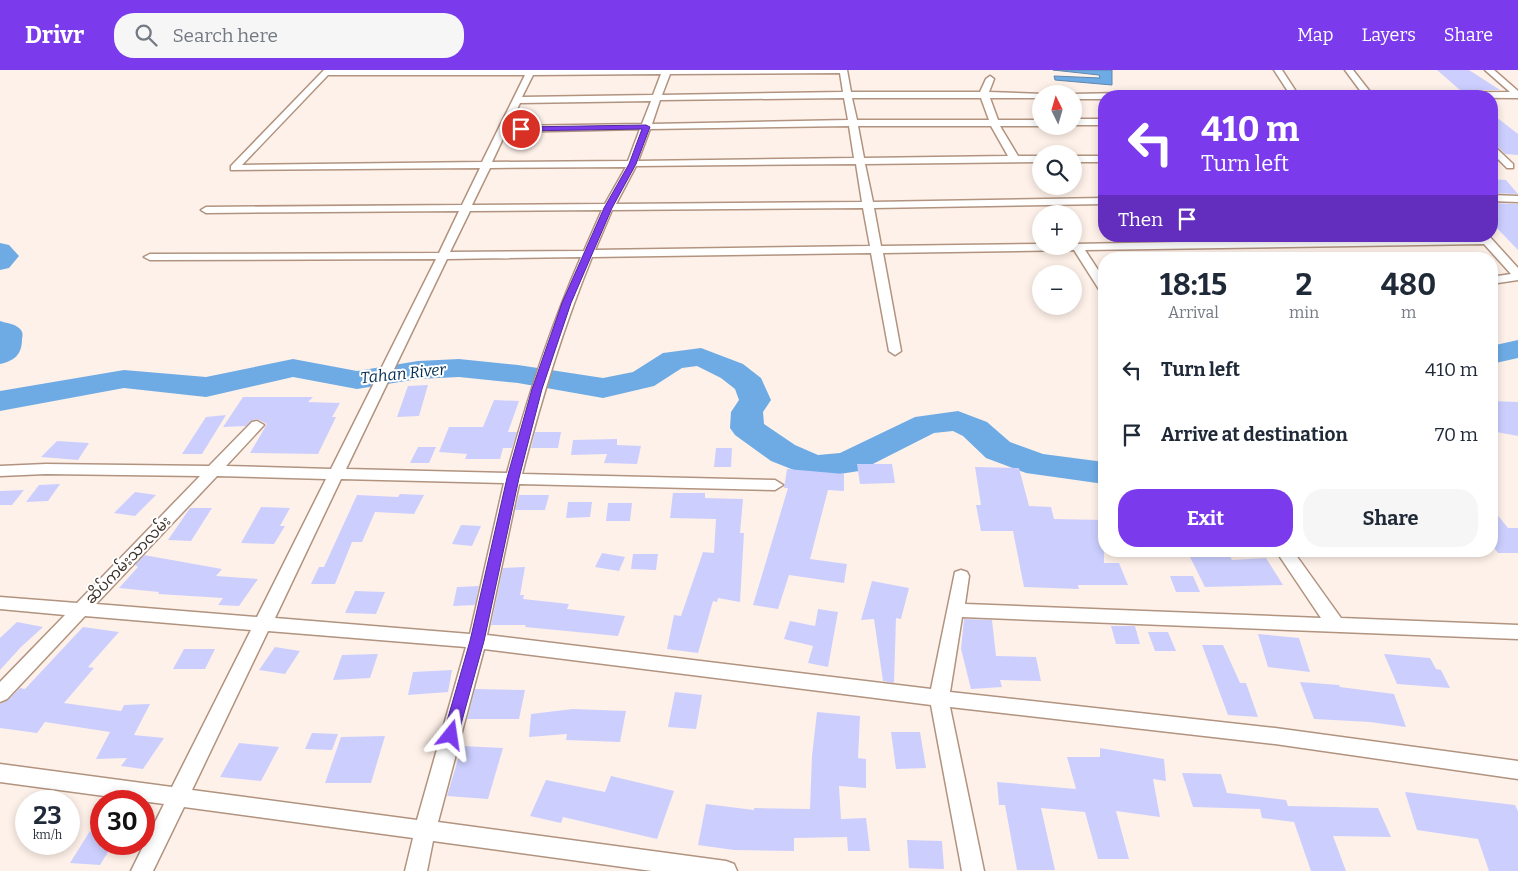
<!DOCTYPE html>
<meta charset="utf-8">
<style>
:root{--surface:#fff;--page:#f6f6f7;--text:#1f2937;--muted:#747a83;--accent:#7c3aed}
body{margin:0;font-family:Bitter,"Noto Sans Myanmar",serif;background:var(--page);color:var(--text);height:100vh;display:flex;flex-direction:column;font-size:19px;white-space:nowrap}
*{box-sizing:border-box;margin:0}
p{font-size:16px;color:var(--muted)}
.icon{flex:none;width:28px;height:28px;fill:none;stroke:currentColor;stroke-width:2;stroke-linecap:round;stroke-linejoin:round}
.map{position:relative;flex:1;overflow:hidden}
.side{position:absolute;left:1098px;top:182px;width:400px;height:305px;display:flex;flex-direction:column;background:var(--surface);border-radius:20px;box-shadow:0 2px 8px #0003}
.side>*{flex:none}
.hud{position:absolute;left:1098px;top:20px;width:400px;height:152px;border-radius:20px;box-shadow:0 2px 8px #0003;background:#7c3aed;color:#fff;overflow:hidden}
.needle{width:32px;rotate:355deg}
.tools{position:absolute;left:1032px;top:15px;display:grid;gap:10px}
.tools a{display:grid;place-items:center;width:50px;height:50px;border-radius:50%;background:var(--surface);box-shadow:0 2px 8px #0003;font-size:25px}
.speed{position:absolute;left:15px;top:720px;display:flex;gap:10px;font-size:25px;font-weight:700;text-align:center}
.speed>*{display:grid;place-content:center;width:65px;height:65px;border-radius:50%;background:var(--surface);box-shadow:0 2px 8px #0003;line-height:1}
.speed small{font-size:12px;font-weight:400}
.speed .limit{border:8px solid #d22;background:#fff;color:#111}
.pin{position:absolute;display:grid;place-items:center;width:42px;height:42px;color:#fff;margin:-21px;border:2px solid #fff;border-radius:50%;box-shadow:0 1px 5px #0007}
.me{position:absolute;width:55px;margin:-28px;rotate:15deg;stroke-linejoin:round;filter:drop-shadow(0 0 4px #0008)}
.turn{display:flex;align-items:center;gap:18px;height:105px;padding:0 20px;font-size:22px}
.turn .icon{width:65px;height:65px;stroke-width:2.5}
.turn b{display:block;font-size:35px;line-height:42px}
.then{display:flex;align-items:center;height:48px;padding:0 20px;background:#0003;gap:10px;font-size:19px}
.eta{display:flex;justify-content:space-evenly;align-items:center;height:85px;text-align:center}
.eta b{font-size:30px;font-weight:700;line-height:35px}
.button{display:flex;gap:10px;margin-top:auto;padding:10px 20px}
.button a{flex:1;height:58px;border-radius:20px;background:var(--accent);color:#fff;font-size:20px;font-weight:700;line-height:58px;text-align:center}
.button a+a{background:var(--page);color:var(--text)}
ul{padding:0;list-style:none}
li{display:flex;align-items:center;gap:15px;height:65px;padding:0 20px}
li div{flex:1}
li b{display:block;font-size:19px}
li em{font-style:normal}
header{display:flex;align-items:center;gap:30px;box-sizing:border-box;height:70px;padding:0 25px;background:var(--accent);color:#fff}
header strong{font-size:24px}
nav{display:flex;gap:28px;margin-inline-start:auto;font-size:18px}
.search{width:350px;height:45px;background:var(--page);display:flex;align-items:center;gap:12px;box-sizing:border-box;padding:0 18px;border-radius:20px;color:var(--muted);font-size:19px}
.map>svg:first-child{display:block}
.water{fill:#6eabe5;stroke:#5f86ac}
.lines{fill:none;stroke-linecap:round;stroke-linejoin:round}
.river{fill:#6eabe5;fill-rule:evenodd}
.building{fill:#cccffe}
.minor-casing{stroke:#b1937f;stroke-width:3}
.minor{fill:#fff;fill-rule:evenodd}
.route{fill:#7c3aed;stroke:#51269a}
.labels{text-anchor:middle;stroke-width:4;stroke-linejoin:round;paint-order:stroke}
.street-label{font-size:15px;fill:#3c3028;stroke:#fff}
.water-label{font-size:16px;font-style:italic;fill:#002c51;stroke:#fff}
</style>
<header>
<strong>Drivr</strong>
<div class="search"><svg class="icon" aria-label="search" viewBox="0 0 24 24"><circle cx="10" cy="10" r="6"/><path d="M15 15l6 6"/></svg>Search here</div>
<nav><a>Map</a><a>Layers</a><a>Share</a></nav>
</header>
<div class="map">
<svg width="1518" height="801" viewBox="0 0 1518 801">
<rect width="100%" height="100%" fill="#fef1e9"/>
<path class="water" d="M1053,0h59v15l-57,-5 -1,-4 46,2 -1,-3z"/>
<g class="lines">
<g class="river">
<path d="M0,173l9,2 10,11 -10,12 -9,2z"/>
<path d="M0,251c6,2 15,3 19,7 4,3 4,7 3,11 0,16 -8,22 -22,25z"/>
<path d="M1518,270v18l-27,6v-18z"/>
<path d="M701,278l42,16 18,14 10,22 -8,12 1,12 31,21 23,10 22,-2 75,-36 43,-6 29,11 23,20 33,12 61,8v22l-78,-11 -40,-15 -23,-22 -10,-5 -19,2 -75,38 -45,7 -43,-17 -36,-26 -5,-7 1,-16 8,-12 -4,-11 -14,-11 -24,-12 -15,2 -28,18 -51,12 -85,-15 -59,-6 -41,2 -61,10 -64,-12 -87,20 -82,-9 -124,23v-20l124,-21 82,7 87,-18 64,12 61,-10 41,-2 59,6 85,13 30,-6 30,-19z"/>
</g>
</g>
<g class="building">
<path d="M1437,0h32l31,20h-40z"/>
<path d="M1491,43l27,21v21l-13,-1 -14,-14z"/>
<path d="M1491,109l15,1 12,14 -27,-1z"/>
<path d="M1491,133l27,1v46l-27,-28z"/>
<path d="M428,315l-9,31 -22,1 11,-31z"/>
<path d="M243,327h70l-5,5 32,1 -8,14h4l-18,37 -68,-1 17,-29 -10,-5 -6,2 -5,5 -23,1z"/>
<path d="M494,330l25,1 -11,31h9l-5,16h-9l-3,11h-35l2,-5 -28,-2 10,-25h34z"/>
<path d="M1491,331l27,1v34l-27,-5z"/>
<path d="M226,345l-24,39h-20l24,-37z"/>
<path d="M535,362h26l-3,16h-27z"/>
<path d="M617,369v6l24,1 -4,18 -33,-1 3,-9 -36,1 2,-15z"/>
<path d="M57,371l32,2 -11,17 -37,-3z"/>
<path d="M418,377h18l-7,16h-19z"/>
<path d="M716,378h16l-1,19h-17z"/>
<path d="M857,394h35l3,19 -35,1z"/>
<path d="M975,397l44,1 10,38 22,1 3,12 50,1v43h15l9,22h-50l1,4 -55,-2 -11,-56h-32l-5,-26h5z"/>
<path d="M787,399l57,5v17l-16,-1 -18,69 37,5 -3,19 -55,-8 -11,34 -25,-4 35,-117h-4z"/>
<path d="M60,414l-12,17 -22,1 13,-17z"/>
<path d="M24,420l-12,15h-12v-14z"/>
<path d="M135,422l21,3 -21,21 -21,-3z"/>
<path d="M673,423h32v5l38,1 -3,34h4l-4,69 -22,-4 -1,4 -4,-1 -15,52 -31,-4 7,-34 7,1 22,-64 11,1 2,-34 -46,-1z"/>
<path d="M400,424l24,1 -10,19 -39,-2 -13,30h-10l-17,42h-24l8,-17h5l33,-72 41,2z"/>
<path d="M519,425h30l-4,15h-30z"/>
<path d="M568,432h24l-2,15 -24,1z"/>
<path d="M608,433h24l-2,18h-24z"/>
<path d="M261,437l29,1 -10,18h5l-11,18 -33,-1z"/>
<path d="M1491,437l17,21h10v25h-20l-7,-9z"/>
<path d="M190,438h22l-21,33 -23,-1z"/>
<path d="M461,455l20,1 -9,20 -20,-2z"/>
<path d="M1187,481h40l5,9 34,-2 17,27 -78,2z"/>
<path d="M602,483l23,4 -6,14 -24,-4z"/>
<path d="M633,484h25l-2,16 -25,-1z"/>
<path d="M144,485l78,14 -6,7 42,3 -19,27 -21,-1 5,-7 -65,-4 1,-2 -40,-4 19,-21 -3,-2z"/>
<path d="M525,497l-5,28h4l-1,4 46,5 -2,5 58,7 -7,20 -93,-9 1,-2h-35l12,-57z"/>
<path d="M1170,506h23l7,16h-24z"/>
<path d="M872,511l37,7 -8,31 -5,-1 -2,65 -11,-2 -9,-62 -13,1z"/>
<path d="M479,516l-4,19 -22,1 4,-19z"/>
<path d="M355,521l30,1 -9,22 -31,-1z"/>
<path d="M818,539l20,3 -10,55 -20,-4 5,-17 -29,-7 6,-18 25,5z"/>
<path d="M964,549l28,1 4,36 40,1 5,24 -41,-1 2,7 -31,2 -10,-40z"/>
<path d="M17,552l26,5 -22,20 -21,23v-32z"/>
<path d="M1111,556h24l5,18h-24z"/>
<path d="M83,557l36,5 -31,35 6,1 -30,35 57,8 3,-6 26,-1 -16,31 30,3 -21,31 -22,-3 6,-8 -31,1 14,-27 -65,-10 -8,11 -37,-5v-24l8,-4 12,-12 5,1z"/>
<path d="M1148,562h20l8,19h-21z"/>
<path d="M1258,564l41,4 11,34 -42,-5z"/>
<path d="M1202,575h21l17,38h6l12,34 -30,-2z"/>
<path d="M275,577l25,4 -15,23 -26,-4z"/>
<path d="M184,579h31l-10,20h-32z"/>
<path d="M378,584l-8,24 -37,2 9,-25z"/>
<path d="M1384,584l46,4 6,11 5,1 9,18 -53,-4z"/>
<path d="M452,600l-4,22 -40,3 5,-23z"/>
<path d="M1300,612l39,3 1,2 54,7 12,33 -36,-5 -56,-3z"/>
<path d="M475,619l50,1 -6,29h-52z"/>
<path d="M675,622l27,3 -6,34 -28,-2z"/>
<path d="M573,639l53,2 -6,31 -54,-2 1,-6 -38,3 2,-23z"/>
<path d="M817,642l43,4 -2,42 8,1v29l-27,-2 2,33 25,-1 4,33h-22l-1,-14 -53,1v13l-60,-1 -36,-5 8,-41 48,6v-2l56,1 2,-53z"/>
<path d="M891,662h29l6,36 -30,1z"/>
<path d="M312,663l26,1 -6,16 -27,-1z"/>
<path d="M385,666l-14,47h-46l16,-46z"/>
<path d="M239,673l40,4 -18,34 -41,-4z"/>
<path d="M462,676l41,2 -15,51 -41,-3z"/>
<path d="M1100,678l64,11 2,22 -13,-2 7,38 -44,-6 13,48h-31l-13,-47 -44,-4 14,62h-38l-12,-65h-6l-2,-23 79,7 -9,-32h33z"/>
<path d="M1182,703l39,1 6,19 59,7 2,6 90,2 13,29 -58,-1 13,35h-35l-17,-49 -32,-4 -2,-9 -67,-2z"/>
<path d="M611,706l63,15 -17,48 -94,-22 -2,6 -31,-7 16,-36 59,12z"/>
<path d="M1405,722l110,13 3,6v60h-29l-11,-32 -61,-9z"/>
<path d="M90,761l11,1v12h12l-13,21 -30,-2z"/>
<path d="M907,770l35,1 2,28 -35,-1z"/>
</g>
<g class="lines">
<g class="minor-casing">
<g id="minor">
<path d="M324,0h523l4,22h129l6,-13 4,-3 4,3 -5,13 55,2h-3v4h-51l8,22h43v6h-41l18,30h23v6l-176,2 8,38 231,-4v6l-230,4 7,38 160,-2v2h33v-2l415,-8 29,32v12l-27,4v-7l20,-3 -27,-30 -399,6 19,29v13l-4,-1 -26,-41 -191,3 18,98 -6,4 -6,-4 -18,-98 -279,4c-29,71 -51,143 -70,217l253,6 8,5 -8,5 -256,-6 -32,151 444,54 24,-117 6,-2 6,2 2,4 -4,28 356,14 -45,-67h17l48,67 177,7v14l-556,-22 -12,75 325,36 243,33v18l-243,-35 -325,-37 34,164h-22l-31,-166 -447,-56 -46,173 288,39 8,3 3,7h-85l-219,-30 -6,30h-22l8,-33 -229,-31 -31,64h-22l33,-67 -164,-22v-18l172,23 79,-157 -166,-14 -78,83 -7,3v-20l65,-67 -65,-6v-12l77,6 123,-127 -154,-2 -46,2v-10l46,-2 163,2 43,-44 5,-1 7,4 -38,41 105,3 105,-210 -286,1 -6,-3 6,-3 289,-1 20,-42 -253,2 -5,-3 5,-3 256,-2 18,-37 -249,2v-4zM840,3l3,19 -181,3 8,-21zM661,4l-8,21 -131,2 11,-22zM328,5h197l-43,87 -240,3zM844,28l4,22 -196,4 8,-24zM852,28h129l8,22h-132zM651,31l-9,23 -133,2 11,-23zM849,56l5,32 -216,3 12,-32zM858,56h133l17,30 -144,2zM640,59l-12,32 -136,1 14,-30zM856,94l6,38 -246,2 20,-38zM626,97l-21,37 -133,1 18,-37zM863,138l7,38 -275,4 17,-40zM602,140l-18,41 -134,1 20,-41zM581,187c-31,71 -54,142 -74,216l-161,-4 101,-210zM217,406l109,3 -69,138 -161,-13zM341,409l163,4 -34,151 -195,-16zM268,561l198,16 -49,173 -225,-30z"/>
<path d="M1274,0h8l15,23h65l-17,-23h8l18,23 139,-1 -25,-22h9l24,21v7l-301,-2 4,-3h68z"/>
<path d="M1122,23l4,3h-22v3h-30l-1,-5z"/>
<rect x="1074" y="49" width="30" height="6"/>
<path d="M1491,73l22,21v4h-6l-16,-16z"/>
<rect x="1074" y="86" width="30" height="6"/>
<path d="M1491,125l27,1v6l-27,-1z"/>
</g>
</g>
<use href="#minor" class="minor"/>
</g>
<path class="route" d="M646,55l4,2 -14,37 -24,44 -41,95 -29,86 -23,89 -35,163 -26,94 -2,4 -5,2 -5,-2 -3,-4 27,-94 37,-163 25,-89 30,-86 42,-95 25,-44 13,-35 -121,2 -3,-2 3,-2z"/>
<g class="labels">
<g class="street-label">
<text transform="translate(128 490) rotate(-46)" y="5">ဆိပ်ကမ်းသာလမ်း</text>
</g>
<g class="water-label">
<text transform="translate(403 303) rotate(-6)" y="6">Tahan River</text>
</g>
</g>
</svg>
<div class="tools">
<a><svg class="needle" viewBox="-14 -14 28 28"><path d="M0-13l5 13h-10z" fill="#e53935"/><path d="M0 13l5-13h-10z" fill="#747a83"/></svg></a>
<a><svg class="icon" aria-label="search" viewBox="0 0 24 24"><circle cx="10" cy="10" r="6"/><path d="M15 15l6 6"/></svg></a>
<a>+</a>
<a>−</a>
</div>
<div class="speed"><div>23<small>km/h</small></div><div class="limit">30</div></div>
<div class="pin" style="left:521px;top:59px;background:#d93025"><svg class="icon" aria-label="arrive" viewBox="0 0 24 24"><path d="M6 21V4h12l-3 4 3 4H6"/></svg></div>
<svg class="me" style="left:451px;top:665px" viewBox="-20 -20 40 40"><path d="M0-17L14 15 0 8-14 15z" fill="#7c3aed" stroke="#fff" stroke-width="4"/></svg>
<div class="hud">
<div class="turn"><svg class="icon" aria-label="left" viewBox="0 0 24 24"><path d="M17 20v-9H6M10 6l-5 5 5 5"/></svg><div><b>410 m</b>Turn left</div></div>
<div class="then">Then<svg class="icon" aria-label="arrive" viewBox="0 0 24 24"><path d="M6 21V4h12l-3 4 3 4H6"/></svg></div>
</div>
<section class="side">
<div class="eta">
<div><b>18:15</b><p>Arrival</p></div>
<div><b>2</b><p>min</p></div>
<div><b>480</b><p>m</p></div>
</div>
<ul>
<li><svg class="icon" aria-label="left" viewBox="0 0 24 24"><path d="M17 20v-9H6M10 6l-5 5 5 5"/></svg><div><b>Turn left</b></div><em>410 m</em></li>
<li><svg class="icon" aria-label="arrive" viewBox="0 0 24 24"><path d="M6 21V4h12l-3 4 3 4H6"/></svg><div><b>Arrive at destination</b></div><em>70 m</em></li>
</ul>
<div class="button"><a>Exit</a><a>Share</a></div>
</section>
</div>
